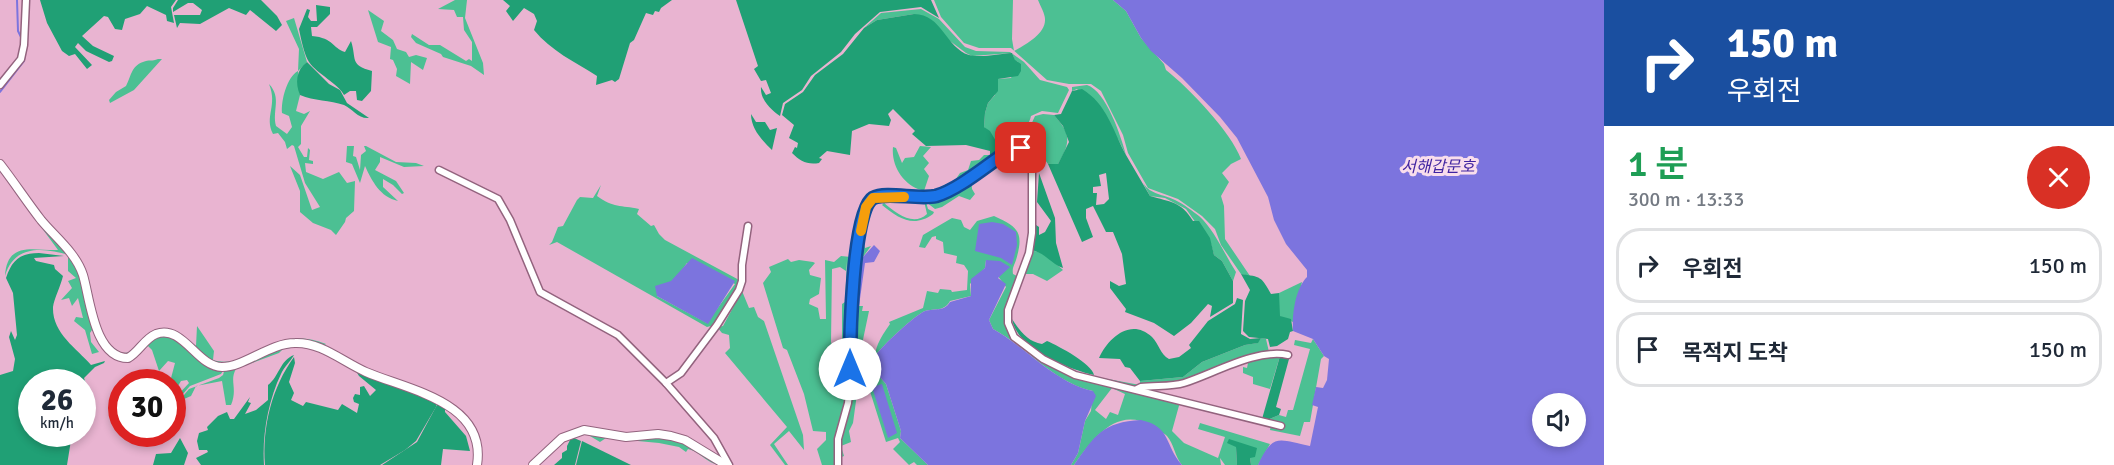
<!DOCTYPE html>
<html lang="ko">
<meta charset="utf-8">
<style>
:root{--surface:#fff;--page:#f6f6f7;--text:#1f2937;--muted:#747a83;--line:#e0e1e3}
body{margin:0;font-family:Signika,"Noto Sans KR",sans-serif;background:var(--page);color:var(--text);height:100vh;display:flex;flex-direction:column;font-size:22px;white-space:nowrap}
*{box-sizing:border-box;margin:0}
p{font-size:20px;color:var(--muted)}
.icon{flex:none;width:33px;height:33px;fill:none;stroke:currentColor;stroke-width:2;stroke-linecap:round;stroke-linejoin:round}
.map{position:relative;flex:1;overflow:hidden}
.side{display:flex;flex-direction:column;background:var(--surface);width:510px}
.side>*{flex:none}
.hud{background:#1a4fa0;color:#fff;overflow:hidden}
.buttons{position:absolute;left:1532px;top:393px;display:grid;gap:12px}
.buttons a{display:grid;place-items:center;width:54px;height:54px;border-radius:50%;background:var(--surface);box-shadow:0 3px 9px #0003;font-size:30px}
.speed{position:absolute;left:18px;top:369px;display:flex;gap:12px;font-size:30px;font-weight:700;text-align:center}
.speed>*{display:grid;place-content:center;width:78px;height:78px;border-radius:50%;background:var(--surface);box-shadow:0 3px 9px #0003;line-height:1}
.speed small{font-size:15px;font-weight:400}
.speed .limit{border:9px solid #d22;background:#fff;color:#111}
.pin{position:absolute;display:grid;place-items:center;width:51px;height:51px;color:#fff;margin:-26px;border-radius:12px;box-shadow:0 3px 9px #0006}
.me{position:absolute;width:66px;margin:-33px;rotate:0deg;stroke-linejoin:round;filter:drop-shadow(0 0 4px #0008)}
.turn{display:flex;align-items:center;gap:21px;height:126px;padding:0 24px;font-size:27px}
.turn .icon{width:78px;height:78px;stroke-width:2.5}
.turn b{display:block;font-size:42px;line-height:51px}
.round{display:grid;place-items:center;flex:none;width:63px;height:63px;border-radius:32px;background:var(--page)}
.head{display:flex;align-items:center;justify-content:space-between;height:102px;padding:0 24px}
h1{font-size:36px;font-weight:600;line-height:45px;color:#1e9e55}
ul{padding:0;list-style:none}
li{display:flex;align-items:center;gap:18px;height:75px;margin:0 12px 9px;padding:0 12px;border:3px solid var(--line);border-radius:24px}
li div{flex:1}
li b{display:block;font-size:22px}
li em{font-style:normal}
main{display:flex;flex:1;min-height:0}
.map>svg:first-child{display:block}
.green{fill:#4cc093;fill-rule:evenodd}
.forest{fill:#20a075;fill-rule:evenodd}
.water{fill:#7c74de;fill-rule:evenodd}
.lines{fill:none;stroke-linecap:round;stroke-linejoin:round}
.stream{stroke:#7c74de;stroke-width:2}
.minor-casing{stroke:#93637e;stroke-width:9}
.tertiary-casing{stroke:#93637e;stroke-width:10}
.minor{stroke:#fff;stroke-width:6}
.tertiary{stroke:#fff;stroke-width:8}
.route-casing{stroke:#114b97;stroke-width:15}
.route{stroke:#1a73e8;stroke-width:10}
.slow{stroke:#f59e0b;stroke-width:10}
.labels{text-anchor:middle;stroke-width:6;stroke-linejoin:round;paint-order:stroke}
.water-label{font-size:16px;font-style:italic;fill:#4124a1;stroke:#f9deec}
</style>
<main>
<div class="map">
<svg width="1604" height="465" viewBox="0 0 1604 465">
<rect width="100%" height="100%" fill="#e9b4d1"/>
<g class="green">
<path d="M455,0h12l-2,18 18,45 1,12 -13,-9 -28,-9 -2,-3 -25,-11 -5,-6 1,-3 17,11h11l26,16 3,-2 3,2v-19l-8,-12 -1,-13h-6l-3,-7 -16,-1z"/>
<path d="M934,0h79l-1,39 2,12c11,-6 32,-17 31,-32 0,-5 -5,-14 -7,-19h75l13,11 15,27 23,26 2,6c23,18 65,62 75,89l-10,5 -9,9 7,9 -8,14 3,10 1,33 25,37 -9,-2 -20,-29 -6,-16 -13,-13 -24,-17 -30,-11 -20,-35 -5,-18 -22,-44 -10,-7h-22l-22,-4 -36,-32h-32l-15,-5 -23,-26z"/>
<path d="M921,9l18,10 26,28 11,4 34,1 14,10 16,18 27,7 2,3 -11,23 -16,-2 -11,5c-4,23 -61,64 -83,73 -8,3 -18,5 -27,8v-7c-17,-5 -30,-24 -28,-43l3,1 6,15 3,-5 9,-1 6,-11 11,1 -8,9 6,7 -5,6 5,7 -5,15c12,3 19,-9 29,-8l7,-10 8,-3 3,-9 8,-1 5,-5h6l3,-16 -9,-12 1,-14 3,-10 7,-8 3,-16 13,-1 7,-16 -3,-1 -3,-8 -40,3 -6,-3 -52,-39 -37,6 -13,8 17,-15z"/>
<path d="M368,10l16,11 -3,10 12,9 4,9 9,3 3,5 7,-2 11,3 -4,12 -12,-8 -1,22 -14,-8 1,-7 -4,-9 -3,-1 1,-12 -13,-5z"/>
<path d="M294,18l13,44 -9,9 2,24 -4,16 8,3 6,-3 -9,15v18l-3,3 6,10h3l1,-9 2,2 -1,10 4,1v3l-8,-1 1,9 17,7 16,-7 8,11 8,-2 -1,30 -8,7 -1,4 -9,13 -5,-5 -18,-7 -13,-11v-21l-10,-25 10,9 12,35 8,-3 -15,-24 -11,-37 -2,-1 -5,4 -2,-7 -7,-9 -5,1c-9,-18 5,-28 -4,-50 13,14 3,26 7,42l11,8 5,-7 -3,-11 -7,-3c-1,-13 5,-36 16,-42l1,-22 -13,-28z"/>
<path d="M158,59h4l-28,31 -24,13 -1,-3 7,-8 10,-6c5,-9 5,-20 17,-24 6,-3 9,0 15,-3z"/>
<path d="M1087,85c19,6 34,51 39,70l-8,-16 -41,-50 -5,2v-4z"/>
<path d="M1043,114l11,1c17,19 17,27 4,49h-10l-9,-13 -22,-8 13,-16 5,-11z"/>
<path d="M347,146h7l-1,10 3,1 4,13 1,-15 5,-4 -2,-5h2l30,16 20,1 8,3 -20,1 -24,-10v5l-5,8 21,11 8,12 -2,1 -9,-9 -10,-6v8l15,14c-18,-4 -26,-20 -33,-35l-5,17 -8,-19 -6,-2z"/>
<path d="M0,167l69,88c-27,-8 -55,-10 -64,21 2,-36 30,-25 53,-26l-58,-79z"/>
<path d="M971,178l1,11 3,5 -5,6 -11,-4 -17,11 -7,2 -9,-7 2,7 6,3 -1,2c-19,14 -34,5 -51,-9l2,-2c12,10 29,24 43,11l-3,-13z"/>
<path d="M1143,183c8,12 20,11 32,17 9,4 17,11 24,16 15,13 26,39 37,56l-3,9 -11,-20 -8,-6 -3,-11 -25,-35 -21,-11 -15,-2z"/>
<path d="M601,185l-4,11c16,12 24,9 42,13l-2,5 14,12 3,-1 5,9 6,6 76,41 -3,9 -23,35 -8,2 -150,-85 -8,3 3,-3 6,-15 5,-1 14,-26 3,-3 13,1zM687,263l48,21 -28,39 -50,-27 2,-11c13,1 21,-12 28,-22z"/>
<path d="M872,201c-6,13 -11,33 -7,47l6,-2 -8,11 -4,49h4l-1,5h7l-9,43 2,3 -9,66 -4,8 2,11 -10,4 3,10 -5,2v-12l11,-44 2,-88 14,-103z"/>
<path d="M864,205l-9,42 -7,56v85l-12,77h-14l-5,-16 9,-9v-8l-13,-1 -9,-37 -17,-44 -4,-2 -20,-65 8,-11 -2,-5 19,-8 3,3 8,-2 14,2 2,1 -6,7 1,5 11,3 -2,16 -9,5 -1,5 9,4 2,11h6l-1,-59 9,2 7,-6 10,1 9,-45zM847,261l-2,41 -3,2v44l-5,15 -6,-21 1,-73 8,-2 6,4z"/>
<path d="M994,216c25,11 30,17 22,44 -2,6 -4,8 -3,14l6,3c-4,11 -12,23 -14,34 -10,58 136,82 175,91l-8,29 12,12 34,15 7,-21 -27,-8 2,-6 70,21 -12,21h-7l-1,-7 -14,-12 1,19h-12l-5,-7 1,7h-39c-7,-8 -8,-21 -15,-29 -4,-4 -11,-7 -16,-10 -34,-21 -59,14 -77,39h-3l7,-12 7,-32 6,-10 2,-20c-39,-8 -66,-44 -100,-62l-4,-9 17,-33 -20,-27 -1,8 -15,16 1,12 -21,5c-6,11 -15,7 -25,10 -10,4 -43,35 -49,44l3,21 7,8 15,47 -1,7 28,27h-11l-3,-3 -5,3 -16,-16 7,-7 -2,-4 -12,4 -18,-57 9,-2c-4,-29 -4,-35 13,-59l-1,-2 34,-14 4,-17 11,2 2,-4 11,1 1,2 15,-2 1,-19 -4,-6 -8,-2 1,-7 -13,-3 -1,-11 -7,-3v-3l-4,1 -7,11 -6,-1 4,-12 29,-17 9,2 3,7 6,3 7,-9zM1112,388l13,6 -7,21 -8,-3 -4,7 -11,-9z"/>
<path d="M1031,250l14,4 18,16 -16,11 -14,-7h-9z"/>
<path d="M68,257l9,8 16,58 27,36 39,-23h12l53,33 -3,5 -31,12 -17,19 3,-8 13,-14 -2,-3 -6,1 -8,13 -1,-12h-2l5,-19 -7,-2 -9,10 -7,-21 -4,-4 -16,14 -11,2 -13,-9 -16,-23 -2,3 1,9 8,10 -7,2 -7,-24 -11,-9 2,-4 7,1 -5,-20 -6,8 -3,-8 -8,2 11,-12 -4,-7 8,-3 -8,-7z"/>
<path d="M85,276c15,22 3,59 37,77 30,1 20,-48 74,-7l1,-20 17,25 -1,9c36,11 60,-37 113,-16l-4,3c-50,-19 -77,27 -109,17 -12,-9 -24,-23 -37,-30 -27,-14 -34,26 -56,21 -27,-16 -28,-52 -35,-79z"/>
<path d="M1302,282l-9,40 -14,-6v-23z"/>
<path d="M742,291l7,17 5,-1 4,10 6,4 39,114 1,15 -15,-19 -15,13 14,21h-3l-15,-20 17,-18 -62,-74 5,-5 -1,-13 -7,-2 -5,-6 6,-1z"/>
<path d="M1261,338l5,1 3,13 -54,15 -32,14 -47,7 -40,-9 1,-2 43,8v-4l43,-4 19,-15 43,-17 12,-2z"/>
<path d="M1313,339l11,17 -3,3 -11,63h-6l-4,14 -30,-6 1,-5 -4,-5 12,-5 7,2 2,-7h5l17,-61 -16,-4 1,-5 16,3z"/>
<path d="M285,345l21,1 -23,3 -4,4 -43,16c-7,12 2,19 -5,36h-5l-4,-24 -26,5 -5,10 -7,3 -11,14 2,-7 14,-17 30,-11 4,-3 2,-7z"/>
<path d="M1271,354l9,2 -10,33 -17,-5v-7l-10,-4v-6l4,1 1,-5z"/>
<path d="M585,433l75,3 23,6 39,23c-14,0 -21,-13 -34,-16l-2,3 -7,-5 -20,-4 -53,-5 -6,4z"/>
</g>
<g class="forest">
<path d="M40,0h136l-5,7 3,16 -7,-2 -1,-6 -19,-9 -7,8 -15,5 -3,11 -7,-1 -7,-12 -4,-1 -22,20 11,10 21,10 -2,5 -3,1 -23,-11 -8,-8 -3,4 17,18 -5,4 -12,-15 -6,2 -7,-5 -15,-28z"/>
<path d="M178,0h83l16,16 5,9 -6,6 -26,-21 -4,5 -17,-7 -29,16 -20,-1 -3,5 -3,-13h26l2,-5 -9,-7h-5l-15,9v-4z"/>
<path d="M503,0h169l-11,8 -2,4 -4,-1 -2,4 -7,-2 -12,27 -4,3 -11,36 -4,3 -3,-2 -16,5 1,-9c-22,-14 -46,-25 -63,-46l3,-9 -3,-7 -10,-6 -11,13 -7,-10 4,-5z"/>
<path d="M736,0h195l8,18 -18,-11 -41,5 -25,22 -14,18 -30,24 -9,14 -19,13 -3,13c-10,-7 -20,-17 -19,-29l5,8 5,-2 -5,-13 -5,1 -7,-12 4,-3z"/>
<path d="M316,5l14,2v7l-13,13h-6l1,9c22,2 20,12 33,16l6,-11c6,18 -2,24 21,30l-1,20 -9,10 -5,-1 -1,-9h-6l-6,4c-5,-11 -27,-21 -35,-33 -5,-8 -8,-23 -10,-33l8,-20 3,1 -2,7 3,4h6z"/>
<path d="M914,14c28,0 32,34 55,41 12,3 30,-1 43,-2l3,7 6,4v7l-3,5 -20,3v12l-10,12 -3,10 -1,14 6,4 10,17 -10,7v-4l-24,-6 -40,1 -14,-12 3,-3 -22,-22 -5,5 3,6 -2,6 -20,-2 -17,7 -2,24 -23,-4 -8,7 3,1 -3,4c-12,2 -19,-2 -27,-10l3,-6 2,1 1,-5 -9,-5 5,-13 -12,-10 3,-11 18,-12 12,-17 28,-21 21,-26 13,-8z"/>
<path d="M307,62l22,22 11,6 7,13 22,15c-11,1 -16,-9 -25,-13 -14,-5 -30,-4 -44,-10 -5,-12 -4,-25 7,-33z"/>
<path d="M1082,89c25,15 31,42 44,66 8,14 16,27 24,41 20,6 31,5 43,25h6l11,17 4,17 8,6 11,20v22l-23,14 2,-11 -4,-2 -17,19 -17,13 -20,-13 -29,-11 1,-3 -16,-21v-7l9,5 7,-2 -4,-30 -9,-22h-7l-13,-26 -7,3v9l7,19 -11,5 -34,-78h10l11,-22 -6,-16 -9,-11 7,-1 11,-23zM1106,173l3,26 -5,5 -8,1 1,-12h-4v-6l8,-1 -2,-11z"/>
<path d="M751,114l5,8h9l5,8 7,-2 -5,22c-10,-10 -21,-21 -21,-36z"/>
<path d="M1039,173l16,45 1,25 7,25c-12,-4 -17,-15 -32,-18l2,-27 6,4v8l6,-3 6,-11 -14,-19z"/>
<path d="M39,253l25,3 -30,2 2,3 18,4 1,4 8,7c-2,9 -9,23 -10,31 -1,26 23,41 38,58l14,-4 -1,2 -9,4 -11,11 11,32 -12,9 -1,-37h-50v52h40l-5,31h-67v-90l13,-4 2,-12 -6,-22 2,-6 4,9 2,-5 -4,-42 -7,-15c6,-18 14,-25 33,-25z"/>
<path d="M1241,274c20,3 20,2 30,20l8,-1 1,23 11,3 2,12 -3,1 -2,7 -11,7 -7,1 -2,-8 -19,-2 -6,-6 2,-30 5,-11z"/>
<path d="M1237,298l6,2 -2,34 9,5 11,-1 -3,5 -13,2 -43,17 -19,15 -43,4 -10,-13 -5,-1 -5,-8 -21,-1c9,-20 32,-41 53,-21 7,7 8,17 17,22l10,-2 12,-9 -2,-3 19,-24 27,-17z"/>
<path d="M1012,319c7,11 16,23 30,25l5,-3c12,5 45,23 47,34 -25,-6 -77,-26 -82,-56z"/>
<path d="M294,355c-4,7 -10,12 -13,19 -13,27 -19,62 -17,91h-63l-5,-7 12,-6 -1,-2h-8l-2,-9 2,-8 9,-3 -1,-3 11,-11 9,-4 3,7h4l16,-22 -2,5 3,1 -6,11 11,-4 12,-10v-15c11,-8 12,-25 26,-30z"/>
<path d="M1280,356l9,3 -13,48 5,2 -2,6 -12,5 -5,-1z"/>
<path d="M294,357l1,6 -6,19 5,11 -3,7 12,6 3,-4 32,8 4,-6 15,9 2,-9 -5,-2 -1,-4 2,-4 5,1v-8l4,-1 6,10 6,-6 -17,-14 -3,-5 81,31 -1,5 -20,34 -11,9 -25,15h-115c-3,-38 7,-78 29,-108z"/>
<path d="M438,403l7,3v6l21,24 4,15 -27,-2 -2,16h-59l35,-23z"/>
<path d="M180,438l8,15 -4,12h-31l3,-11 15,-1z"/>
<path d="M574,438l7,3 -6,24h-21l8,-7v-5l5,-3v-4l3,-6z"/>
<path d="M1229,439l28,9 -2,9 -5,1 1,7h-14l-1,-18 -9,-4z"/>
<path d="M582,441l49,24h-55z"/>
</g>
<g class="water">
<path d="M1113,0h491v465h-346c15,-33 21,-25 52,-19l8,-39 -6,-2 4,-18 7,1 4,-8 2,-21 -5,-3 -11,-17 -20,-8c-1,-16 2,-42 14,-54v-7l-21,-26 -12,-24 -6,-23 -31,-59 -17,-21 -38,-39 -31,-27 -10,-13 -15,-27zM1542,404h33v32h-33z"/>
<path d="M992,222l11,2 13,8 1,13 -5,20 -11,-7 -26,-7 4,-27z"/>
<path d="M874,245l6,6 -6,11 -9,1 -6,43 -3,-5 6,-38 1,-6z"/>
<path d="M692,258l43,23 -27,43 -51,-28 -2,-10 16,-5z"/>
<path d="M986,260l14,1 10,6 -12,11 8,6 -17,36 4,9c33,18 62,54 100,62l3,5 -11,25 -7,32 -7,12h-143l-28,-27 1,-7 -15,-47 -7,-8 -3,-21c6,-9 39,-40 49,-44 10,-3 19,1 25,-9l21,-6v-17l14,-11z"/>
<path d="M882,384l15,49 -9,5 -16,-51z"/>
<path d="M1141,420c31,7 23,25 41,45h-108c21,-30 29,-43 67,-45z"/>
</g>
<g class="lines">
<g class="stream">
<path d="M17,0l1,31 4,8"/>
<path d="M0,92l24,-31 1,-14"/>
</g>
<g class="minor-casing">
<g id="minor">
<path d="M0,85l21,-26 3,-14 2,-45"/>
<path d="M439,170l59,29 12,21 30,72 78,43 48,48 48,55 15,27"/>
<path d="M666,383l15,-10 36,-48 22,-35 3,-9v-16l6,-39"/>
<path d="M1137,389l4,-2c14,-2 30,0 43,-4 29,-9 73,-35 104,-28"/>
<path d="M838,465v-26l10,-36 2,-20 1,-86 14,-90c13,-20 41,-6 61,-9 31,-6 58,-32 84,-48l11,-2 8,6 3,9v70l-3,20 -21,57v13l6,14 29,22 32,16 206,51"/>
</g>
</g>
<g class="tertiary-casing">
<g id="tertiary">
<path d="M0,164c14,18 27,38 41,56 14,17 35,33 42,55 7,23 11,83 45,83 11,-6 16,-19 28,-24 27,-10 41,33 66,33 22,0 48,-24 73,-24 26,-1 48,19 71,29 42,18 121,30 111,93"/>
<path d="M533,465l29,-27 22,-8 42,7 32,-3 13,2 14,4 41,25"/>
</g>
</g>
<use href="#minor" class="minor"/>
<use href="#tertiary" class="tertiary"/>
</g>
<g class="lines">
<g class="route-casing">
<path id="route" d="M850,369c0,-26 2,-159 23,-171 13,-7 45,2 63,-2 24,-7 53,-33 74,-46l11,-2"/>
</g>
<use href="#route" class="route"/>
<path class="slow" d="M861,231l5,-24 7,-9 31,-1"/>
</g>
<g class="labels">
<g class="water-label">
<text x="1438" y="172">서해갑문호</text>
</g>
</g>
</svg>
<div class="buttons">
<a><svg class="icon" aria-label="sound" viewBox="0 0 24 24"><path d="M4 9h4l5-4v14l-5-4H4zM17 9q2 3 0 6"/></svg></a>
</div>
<div class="speed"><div>26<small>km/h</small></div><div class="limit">30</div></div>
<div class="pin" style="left:1021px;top:148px;background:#d93025"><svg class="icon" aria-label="arrive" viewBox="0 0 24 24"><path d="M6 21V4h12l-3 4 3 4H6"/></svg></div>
<svg class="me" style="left:850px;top:369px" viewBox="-20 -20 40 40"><circle r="19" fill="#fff"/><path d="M0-13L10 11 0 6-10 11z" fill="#1a73e8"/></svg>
</div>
<section class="side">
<div class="hud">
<div class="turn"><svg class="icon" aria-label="right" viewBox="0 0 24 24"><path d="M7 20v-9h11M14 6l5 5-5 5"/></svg><div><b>150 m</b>우회전</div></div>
</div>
<div class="head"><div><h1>1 분</h1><p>300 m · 13:33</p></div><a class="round" style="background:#d93025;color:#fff"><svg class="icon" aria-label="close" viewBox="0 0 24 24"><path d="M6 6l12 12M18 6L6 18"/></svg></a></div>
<ul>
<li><svg class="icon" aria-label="right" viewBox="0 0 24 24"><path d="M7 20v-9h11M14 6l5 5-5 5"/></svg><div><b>우회전</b></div><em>150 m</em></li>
<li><svg class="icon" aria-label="arrive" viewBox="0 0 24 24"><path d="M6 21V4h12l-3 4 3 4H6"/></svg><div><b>목적지 도착</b></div><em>150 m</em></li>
</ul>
</section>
</main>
